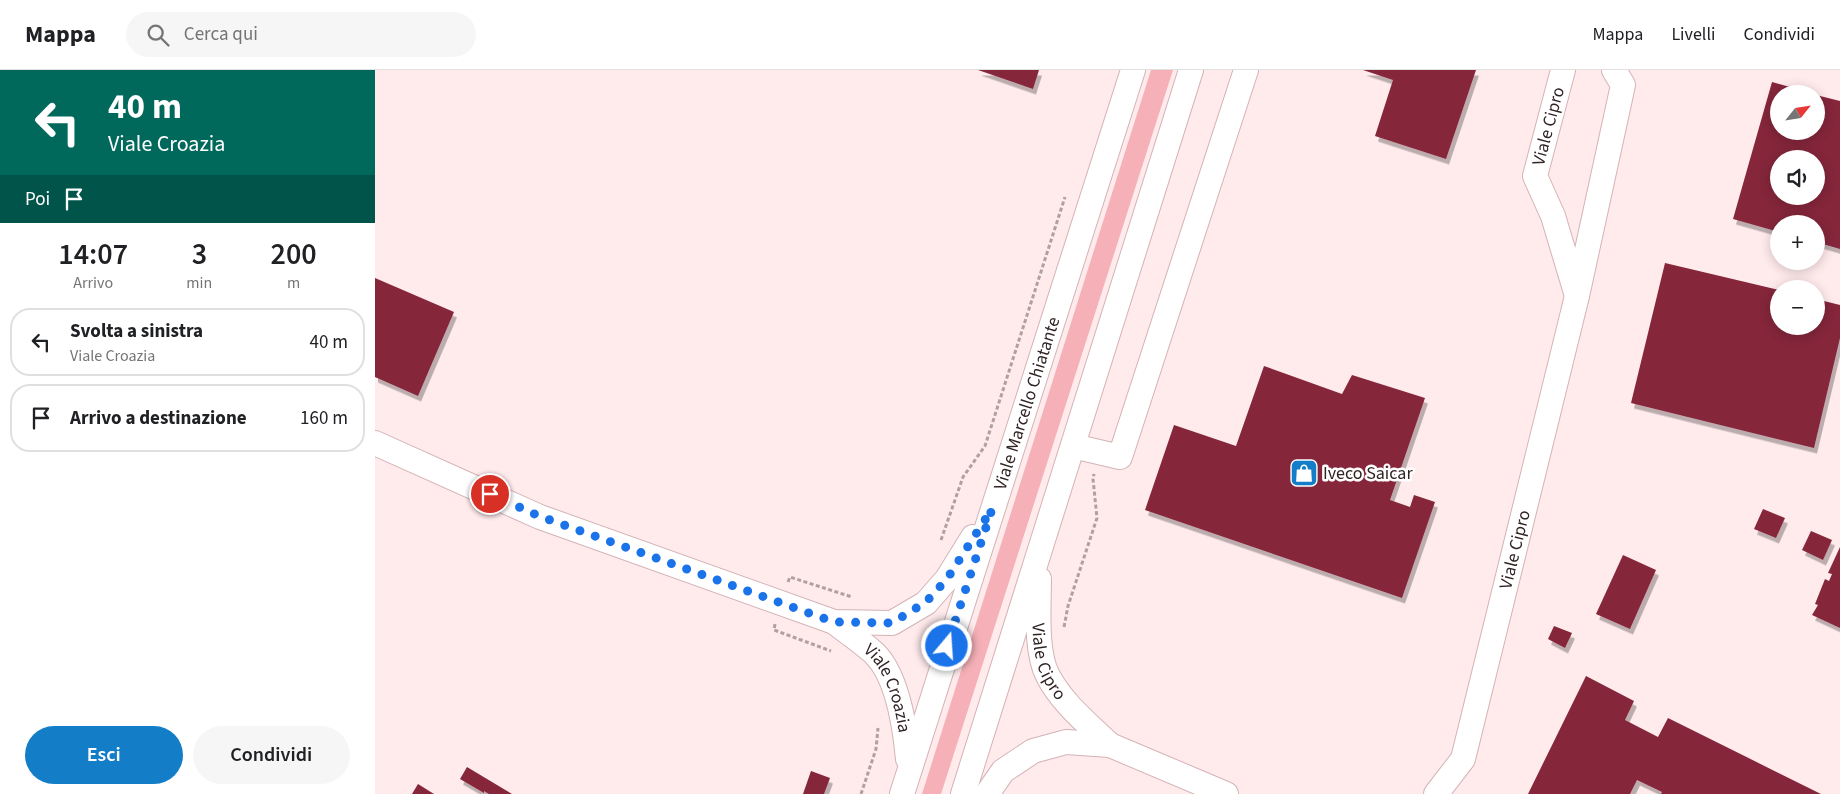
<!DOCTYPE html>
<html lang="it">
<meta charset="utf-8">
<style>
:root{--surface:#fff;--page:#f6f6f6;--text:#202124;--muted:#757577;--line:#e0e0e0;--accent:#137dc7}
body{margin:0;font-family:"Source Sans 3",sans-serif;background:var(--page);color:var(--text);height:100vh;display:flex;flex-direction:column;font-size:19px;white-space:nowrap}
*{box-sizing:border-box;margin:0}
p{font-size:16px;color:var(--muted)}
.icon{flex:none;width:28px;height:28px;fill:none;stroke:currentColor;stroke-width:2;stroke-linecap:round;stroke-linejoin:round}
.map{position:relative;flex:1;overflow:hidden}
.side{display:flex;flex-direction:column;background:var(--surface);width:375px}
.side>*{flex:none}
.top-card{background:#00695c;color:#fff;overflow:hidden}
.needle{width:32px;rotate:60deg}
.tools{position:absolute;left:1395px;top:15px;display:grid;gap:10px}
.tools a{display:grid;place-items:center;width:55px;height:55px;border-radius:50%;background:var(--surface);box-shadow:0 2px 12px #0003;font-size:25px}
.pin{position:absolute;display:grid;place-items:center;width:42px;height:42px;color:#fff;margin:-21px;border:2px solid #fff;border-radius:50%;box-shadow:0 1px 5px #0007}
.me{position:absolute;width:55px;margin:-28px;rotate:18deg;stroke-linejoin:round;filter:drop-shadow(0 0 4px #0008)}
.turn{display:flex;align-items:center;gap:18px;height:105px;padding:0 25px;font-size:22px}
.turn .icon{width:65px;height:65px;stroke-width:2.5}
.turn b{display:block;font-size:35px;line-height:42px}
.then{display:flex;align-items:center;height:48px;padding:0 25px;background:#0003;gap:10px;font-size:19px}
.eta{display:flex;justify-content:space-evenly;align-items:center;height:85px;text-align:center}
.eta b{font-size:30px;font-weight:600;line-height:35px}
.action{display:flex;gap:10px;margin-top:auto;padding:10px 25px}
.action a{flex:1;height:58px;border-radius:30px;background:var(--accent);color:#fff;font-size:20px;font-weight:600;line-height:58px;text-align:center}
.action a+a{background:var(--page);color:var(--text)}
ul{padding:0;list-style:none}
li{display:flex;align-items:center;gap:15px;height:68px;margin:0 10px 8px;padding:0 15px;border:2px solid var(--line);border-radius:20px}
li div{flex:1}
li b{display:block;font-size:19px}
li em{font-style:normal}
header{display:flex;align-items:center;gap:30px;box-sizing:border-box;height:70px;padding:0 25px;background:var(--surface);border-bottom:1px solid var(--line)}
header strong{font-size:24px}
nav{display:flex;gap:28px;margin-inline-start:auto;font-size:18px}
.search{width:350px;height:45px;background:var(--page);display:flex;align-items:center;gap:12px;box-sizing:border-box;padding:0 18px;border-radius:28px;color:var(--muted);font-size:19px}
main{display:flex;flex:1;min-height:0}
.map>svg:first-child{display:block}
.green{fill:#f6b0b7}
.building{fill:#85273b;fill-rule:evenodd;filter:url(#shadow)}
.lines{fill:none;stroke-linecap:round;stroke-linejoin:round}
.minor-casing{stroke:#d4b3b6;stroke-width:26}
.path{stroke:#b19fa1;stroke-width:3;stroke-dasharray:4 2.5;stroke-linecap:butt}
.minor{stroke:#fff;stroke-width:24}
.route{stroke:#1a73e8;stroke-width:9;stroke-dasharray:0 16.2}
.labels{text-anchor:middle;stroke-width:5;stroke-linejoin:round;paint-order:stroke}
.street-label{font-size:18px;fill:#302425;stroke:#fff}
.poi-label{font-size:18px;fill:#302425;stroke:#fff;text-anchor:start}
</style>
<header>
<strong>Mappa</strong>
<div class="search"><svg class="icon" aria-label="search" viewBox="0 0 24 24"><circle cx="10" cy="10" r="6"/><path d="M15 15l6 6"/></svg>Cerca qui</div>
<nav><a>Mappa</a><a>Livelli</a><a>Condividi</a></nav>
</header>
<main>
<section class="side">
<div class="top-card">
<div class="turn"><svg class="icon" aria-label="left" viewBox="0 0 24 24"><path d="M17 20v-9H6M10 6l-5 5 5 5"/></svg><div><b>40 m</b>Viale Croazia</div></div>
<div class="then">Poi<svg class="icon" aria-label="arrive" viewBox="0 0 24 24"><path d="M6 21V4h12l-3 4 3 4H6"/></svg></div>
</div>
<div class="eta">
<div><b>14:07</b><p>Arrivo</p></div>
<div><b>3</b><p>min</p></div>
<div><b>200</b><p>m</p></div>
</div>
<ul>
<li><svg class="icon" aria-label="left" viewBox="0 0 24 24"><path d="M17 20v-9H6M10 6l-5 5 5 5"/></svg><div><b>Svolta a sinistra</b><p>Viale Croazia</p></div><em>40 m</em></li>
<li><svg class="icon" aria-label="arrive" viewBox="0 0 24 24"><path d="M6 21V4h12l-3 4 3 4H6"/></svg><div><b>Arrivo a destinazione</b></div><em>160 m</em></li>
</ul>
<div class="action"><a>Esci</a><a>Condividi</a></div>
</section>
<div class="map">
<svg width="1465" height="724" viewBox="0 0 1465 724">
<defs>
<filter id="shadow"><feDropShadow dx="3" dy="5.5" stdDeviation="0" flood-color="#0004"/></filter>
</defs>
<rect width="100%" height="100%" fill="#ffeaec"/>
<path class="green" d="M776,0h22l-232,724h-19z"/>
<g class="building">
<path d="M603,0h61l-6,19z"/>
<path d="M988,0h113l-30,89 -71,-23 18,-56z"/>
<path d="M1397,12l39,11 -32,1v37h37v-36l24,6v148l-24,-7v-18h-37v8l-46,-13zM1404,89h37v37h-37z"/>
<path d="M1290,193l114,27v36h37v-27l24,6v33l-26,110 -183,-45z"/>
<path d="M0,208l79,34 -36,84 -43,-19z"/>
<path d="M889,296l78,28 10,-19 73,23 -35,102 20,7 4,-12 21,7 -33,96 -257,-88 29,-85 62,21z"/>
<path d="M1388,439l22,9 -9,20 -22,-9z"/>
<path d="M1436,461l21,9 -9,20 -21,-10z"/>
<path d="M1465,477v81l-28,-13 6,-10 -3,-1 10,-25 4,2 3,-7 -4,-1z"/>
<path d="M1248,485l33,15 -26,59 -34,-15z"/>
<path d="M1179,556l18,7 -7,15 -17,-9z"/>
<path d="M1211,606l48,25 -9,19 33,17 10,-19 153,76h-160l1,-2 -25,-12 -7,14h-102z"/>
<path d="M92,697l45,27h-23l-5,-3v2l-24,-14z"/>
<path d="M436,701l19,7 -6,16h-21z"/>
<path d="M43,714l16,10h-22z"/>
</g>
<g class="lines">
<g class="minor-casing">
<g id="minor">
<path d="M1188,0l-28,106 18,40 24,80 46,-211 -9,-15"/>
<path d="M0,373l165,74 294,105 58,1 34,-20 21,-24 26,-42"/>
<path d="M698,376l47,11 126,-387"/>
<path id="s1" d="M664,509c0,27 -4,73 9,97 14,27 40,48 62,69"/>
<path id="s2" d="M459,552c13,10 28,20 40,31 24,23 31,74 34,106"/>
<path id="s3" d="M527,724l231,-724"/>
<path d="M588,724l228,-724"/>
<path d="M612,724l16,-23 30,-20 33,-9 44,3 116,49"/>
<path id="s4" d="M1061,724l27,-35 114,-463"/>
</g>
</g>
<g class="path">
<path d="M566,470l22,-63 22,-31 80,-249"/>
<path d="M413,512l2,-5 62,20"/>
<path d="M400,554l-1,6 57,21"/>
<path d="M689,557l4,-21 29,-88 -4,-39 1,-5"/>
<path d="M486,724l15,-45 2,-21"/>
</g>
<use href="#minor" class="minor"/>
</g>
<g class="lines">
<path class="route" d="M115,424l49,22 295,106 58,1 34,-21 21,-23 45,-70 -45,137"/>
</g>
<defs>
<g id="shop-square" transform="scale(1.4375)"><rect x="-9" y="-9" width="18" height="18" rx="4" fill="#137dc7" stroke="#fff"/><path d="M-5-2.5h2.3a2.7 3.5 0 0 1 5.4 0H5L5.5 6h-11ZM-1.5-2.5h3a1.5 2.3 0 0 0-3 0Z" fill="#fff"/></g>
</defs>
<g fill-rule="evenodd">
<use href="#shop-square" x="929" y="403"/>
</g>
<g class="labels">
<g class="street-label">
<text transform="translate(1173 56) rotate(-75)" y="6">Viale Cipro</text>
<text dy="6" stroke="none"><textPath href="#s3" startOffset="410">Viale Marcello Chiatante</textPath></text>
<text dy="6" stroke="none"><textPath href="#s4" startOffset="260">Viale Cipro</textPath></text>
<text dy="6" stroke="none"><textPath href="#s1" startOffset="84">Viale Cipro</textPath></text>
<text dy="6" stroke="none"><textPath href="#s2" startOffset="89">Viale Croazia</textPath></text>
</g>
<g class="poi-label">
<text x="948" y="409">Iveco Saicar</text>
</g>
</g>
</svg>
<div class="tools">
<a><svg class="needle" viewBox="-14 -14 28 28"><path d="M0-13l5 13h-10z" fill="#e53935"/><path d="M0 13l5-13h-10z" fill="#757577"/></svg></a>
<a><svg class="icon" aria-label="sound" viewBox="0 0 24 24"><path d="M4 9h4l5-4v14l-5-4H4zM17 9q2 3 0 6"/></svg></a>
<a>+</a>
<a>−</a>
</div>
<div class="pin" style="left:115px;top:424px;background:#d93025"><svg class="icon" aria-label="arrive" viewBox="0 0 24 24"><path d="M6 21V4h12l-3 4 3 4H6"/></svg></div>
<svg class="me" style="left:572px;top:576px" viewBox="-20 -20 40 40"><circle r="17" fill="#1a73e8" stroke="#fff" stroke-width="3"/><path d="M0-11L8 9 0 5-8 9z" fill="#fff"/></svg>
</div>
</main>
